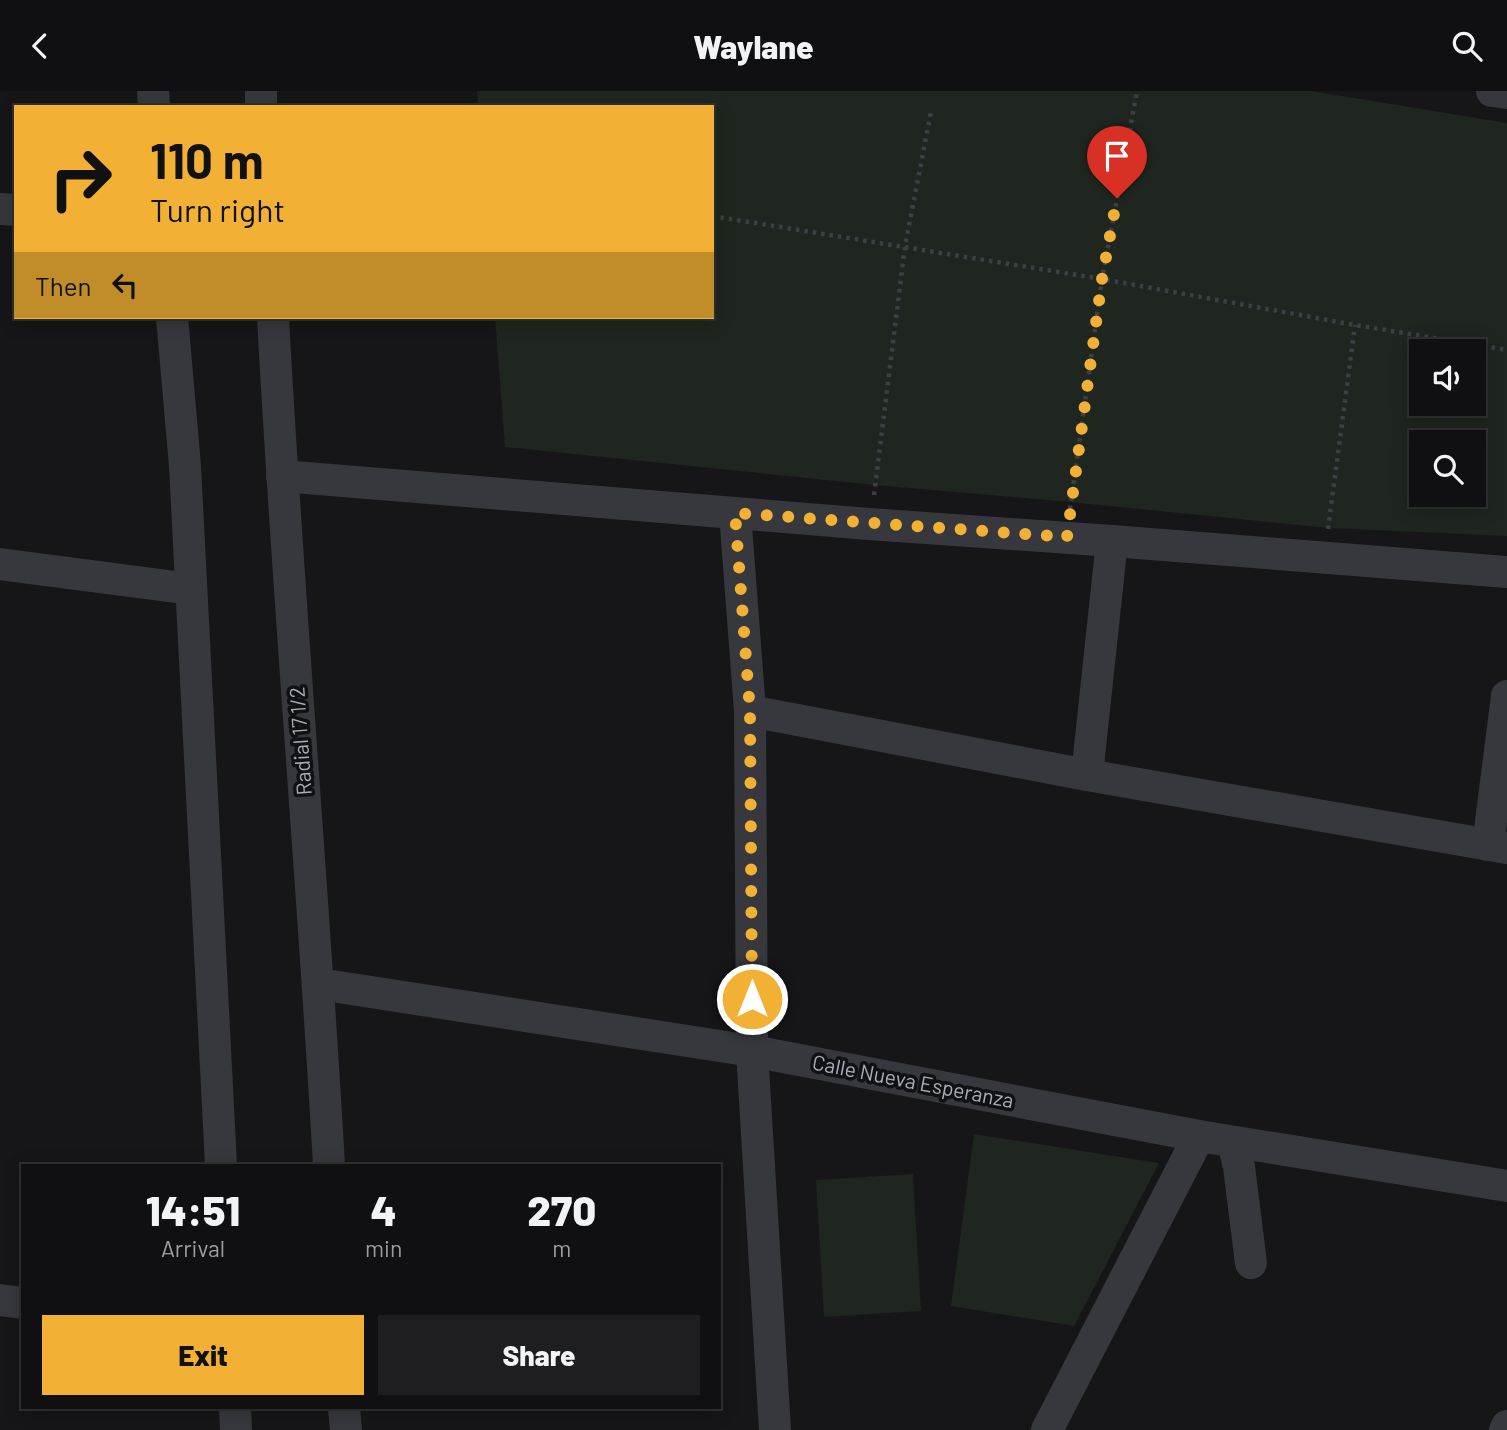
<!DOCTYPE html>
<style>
:root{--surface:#101012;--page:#1e1e20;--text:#f1f3f6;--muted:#9c9d9f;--line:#303032;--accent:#f2b134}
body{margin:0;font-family:Barlow,sans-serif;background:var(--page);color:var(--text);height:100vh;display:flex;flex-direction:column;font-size:26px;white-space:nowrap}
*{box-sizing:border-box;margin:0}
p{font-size:23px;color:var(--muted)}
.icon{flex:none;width:38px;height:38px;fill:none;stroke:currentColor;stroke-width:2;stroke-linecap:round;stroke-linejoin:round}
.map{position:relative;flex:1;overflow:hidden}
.details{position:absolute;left:21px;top:1073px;width:700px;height:245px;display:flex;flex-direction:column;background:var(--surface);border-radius:0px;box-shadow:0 4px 18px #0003,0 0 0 2px var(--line)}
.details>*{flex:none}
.guide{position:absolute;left:14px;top:14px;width:700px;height:214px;border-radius:0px;box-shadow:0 4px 18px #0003,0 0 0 2px var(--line);background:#f2b134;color:#111;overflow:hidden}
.fabs{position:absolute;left:1409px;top:248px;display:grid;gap:14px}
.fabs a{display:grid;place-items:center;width:77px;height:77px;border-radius:0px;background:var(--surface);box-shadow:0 4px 18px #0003,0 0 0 2px var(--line);font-size:35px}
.pin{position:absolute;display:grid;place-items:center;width:60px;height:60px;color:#fff;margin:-72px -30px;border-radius:50% 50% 50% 0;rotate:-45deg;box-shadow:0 0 7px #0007}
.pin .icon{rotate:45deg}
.me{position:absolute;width:77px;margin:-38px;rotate:0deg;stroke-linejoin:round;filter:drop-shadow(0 0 5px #0008)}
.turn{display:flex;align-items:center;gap:24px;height:147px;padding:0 21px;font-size:32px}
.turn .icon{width:91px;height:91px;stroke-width:2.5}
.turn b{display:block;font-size:49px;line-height:60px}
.then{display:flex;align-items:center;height:66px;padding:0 21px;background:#0003;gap:14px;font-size:26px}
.eta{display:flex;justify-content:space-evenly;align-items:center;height:119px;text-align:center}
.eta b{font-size:42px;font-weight:800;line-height:49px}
.button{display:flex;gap:14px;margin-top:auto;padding:14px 21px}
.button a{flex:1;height:80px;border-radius:0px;background:var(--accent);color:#111;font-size:28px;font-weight:800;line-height:80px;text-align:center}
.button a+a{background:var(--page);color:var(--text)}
header{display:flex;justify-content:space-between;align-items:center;height:91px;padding:0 21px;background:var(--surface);font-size:32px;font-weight:800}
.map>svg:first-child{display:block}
.green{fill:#1e261f;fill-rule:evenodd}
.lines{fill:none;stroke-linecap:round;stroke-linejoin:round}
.path{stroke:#3d3f44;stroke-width:4.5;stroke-dasharray:3.5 5;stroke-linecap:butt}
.minor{stroke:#37383d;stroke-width:32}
.route{stroke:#f2b134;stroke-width:12;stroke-dasharray:0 21.6}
.labels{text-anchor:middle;stroke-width:7;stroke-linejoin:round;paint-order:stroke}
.street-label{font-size:21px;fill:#a8adb8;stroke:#111113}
</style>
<header><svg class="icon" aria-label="back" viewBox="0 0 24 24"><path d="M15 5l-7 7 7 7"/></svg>Waylane<svg class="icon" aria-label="search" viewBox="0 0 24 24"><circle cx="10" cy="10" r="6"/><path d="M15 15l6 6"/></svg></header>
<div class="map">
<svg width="1507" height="1339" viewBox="0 0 1507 1339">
<rect width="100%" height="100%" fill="#161618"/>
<g class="green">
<path d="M477,0h834l196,32v413l-179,-8 -258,-26 -195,-17 -370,-38 -10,-130h217v-210h-234zM1421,261h53v52h-53zM1421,352h53v52h-53z"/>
<path d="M974,1043l185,29 -85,163 -123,-20z"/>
<path d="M913,1083l8,137 -97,6 -8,-137z"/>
</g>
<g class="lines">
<g class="path">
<path d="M712,125l390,63 253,46 152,25"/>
<path d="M874,404l31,-249 26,-134"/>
<path d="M1070,418l32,-230 35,-188"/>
<path d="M1328,438l27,-204"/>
</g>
<g class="minor">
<path d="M153,0l1,16"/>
<path d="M261,0v16"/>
<path d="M1492,0l15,2"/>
<path d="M0,118l16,1"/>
<path d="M172,226l13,149 36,699"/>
<path d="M273,226c15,283 40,565 56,848"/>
<path d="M282,385l587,48 243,17 395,31"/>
<path d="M735,422l15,198 2,340 23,379"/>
<path d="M0,473l191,25"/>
<path d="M750,620l337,64 420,73"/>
<path d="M1087,684l25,-234"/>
<path d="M1488,754l19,-149"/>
<path d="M319,893l433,67 447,85 308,50"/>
<path d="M1233,1051l6,25 12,96"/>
<path d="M0,1209l23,3"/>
<path d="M235,1316l1,23"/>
<path d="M344,1316l2,23"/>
<path d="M1047,1339l152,-294"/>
<path d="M1505,1339l2,-4"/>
</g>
</g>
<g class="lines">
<path class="route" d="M752,908l-2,-288 -15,-198 332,24 35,-258 15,-81"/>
</g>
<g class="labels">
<g class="street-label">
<text transform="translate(301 650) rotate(-94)" y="7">Radial 17 1/2</text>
<text transform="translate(913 991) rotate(11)" y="7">Calle Nueva Esperanza</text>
</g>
</g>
</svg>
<div class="fabs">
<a><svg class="icon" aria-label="sound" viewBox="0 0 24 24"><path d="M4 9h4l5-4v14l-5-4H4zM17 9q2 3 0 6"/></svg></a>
<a><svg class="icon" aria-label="search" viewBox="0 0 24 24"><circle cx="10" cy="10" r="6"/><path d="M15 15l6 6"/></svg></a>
</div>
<div class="pin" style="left:1117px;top:107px;background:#d93025"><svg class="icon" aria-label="arrive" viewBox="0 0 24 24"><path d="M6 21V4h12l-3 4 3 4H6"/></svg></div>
<svg class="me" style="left:752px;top:908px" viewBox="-20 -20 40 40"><circle r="17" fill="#f2b134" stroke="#fff" stroke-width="3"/><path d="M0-11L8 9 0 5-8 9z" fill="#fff"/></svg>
<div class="guide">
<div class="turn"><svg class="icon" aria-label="right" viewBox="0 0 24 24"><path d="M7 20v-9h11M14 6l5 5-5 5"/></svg><div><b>110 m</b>Turn right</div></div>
<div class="then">Then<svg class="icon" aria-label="left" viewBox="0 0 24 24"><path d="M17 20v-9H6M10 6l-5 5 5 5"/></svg></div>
</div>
<section class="details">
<div class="eta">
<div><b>14:51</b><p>Arrival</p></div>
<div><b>4</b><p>min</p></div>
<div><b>270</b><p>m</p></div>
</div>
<div class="button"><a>Exit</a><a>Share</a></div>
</section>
</div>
